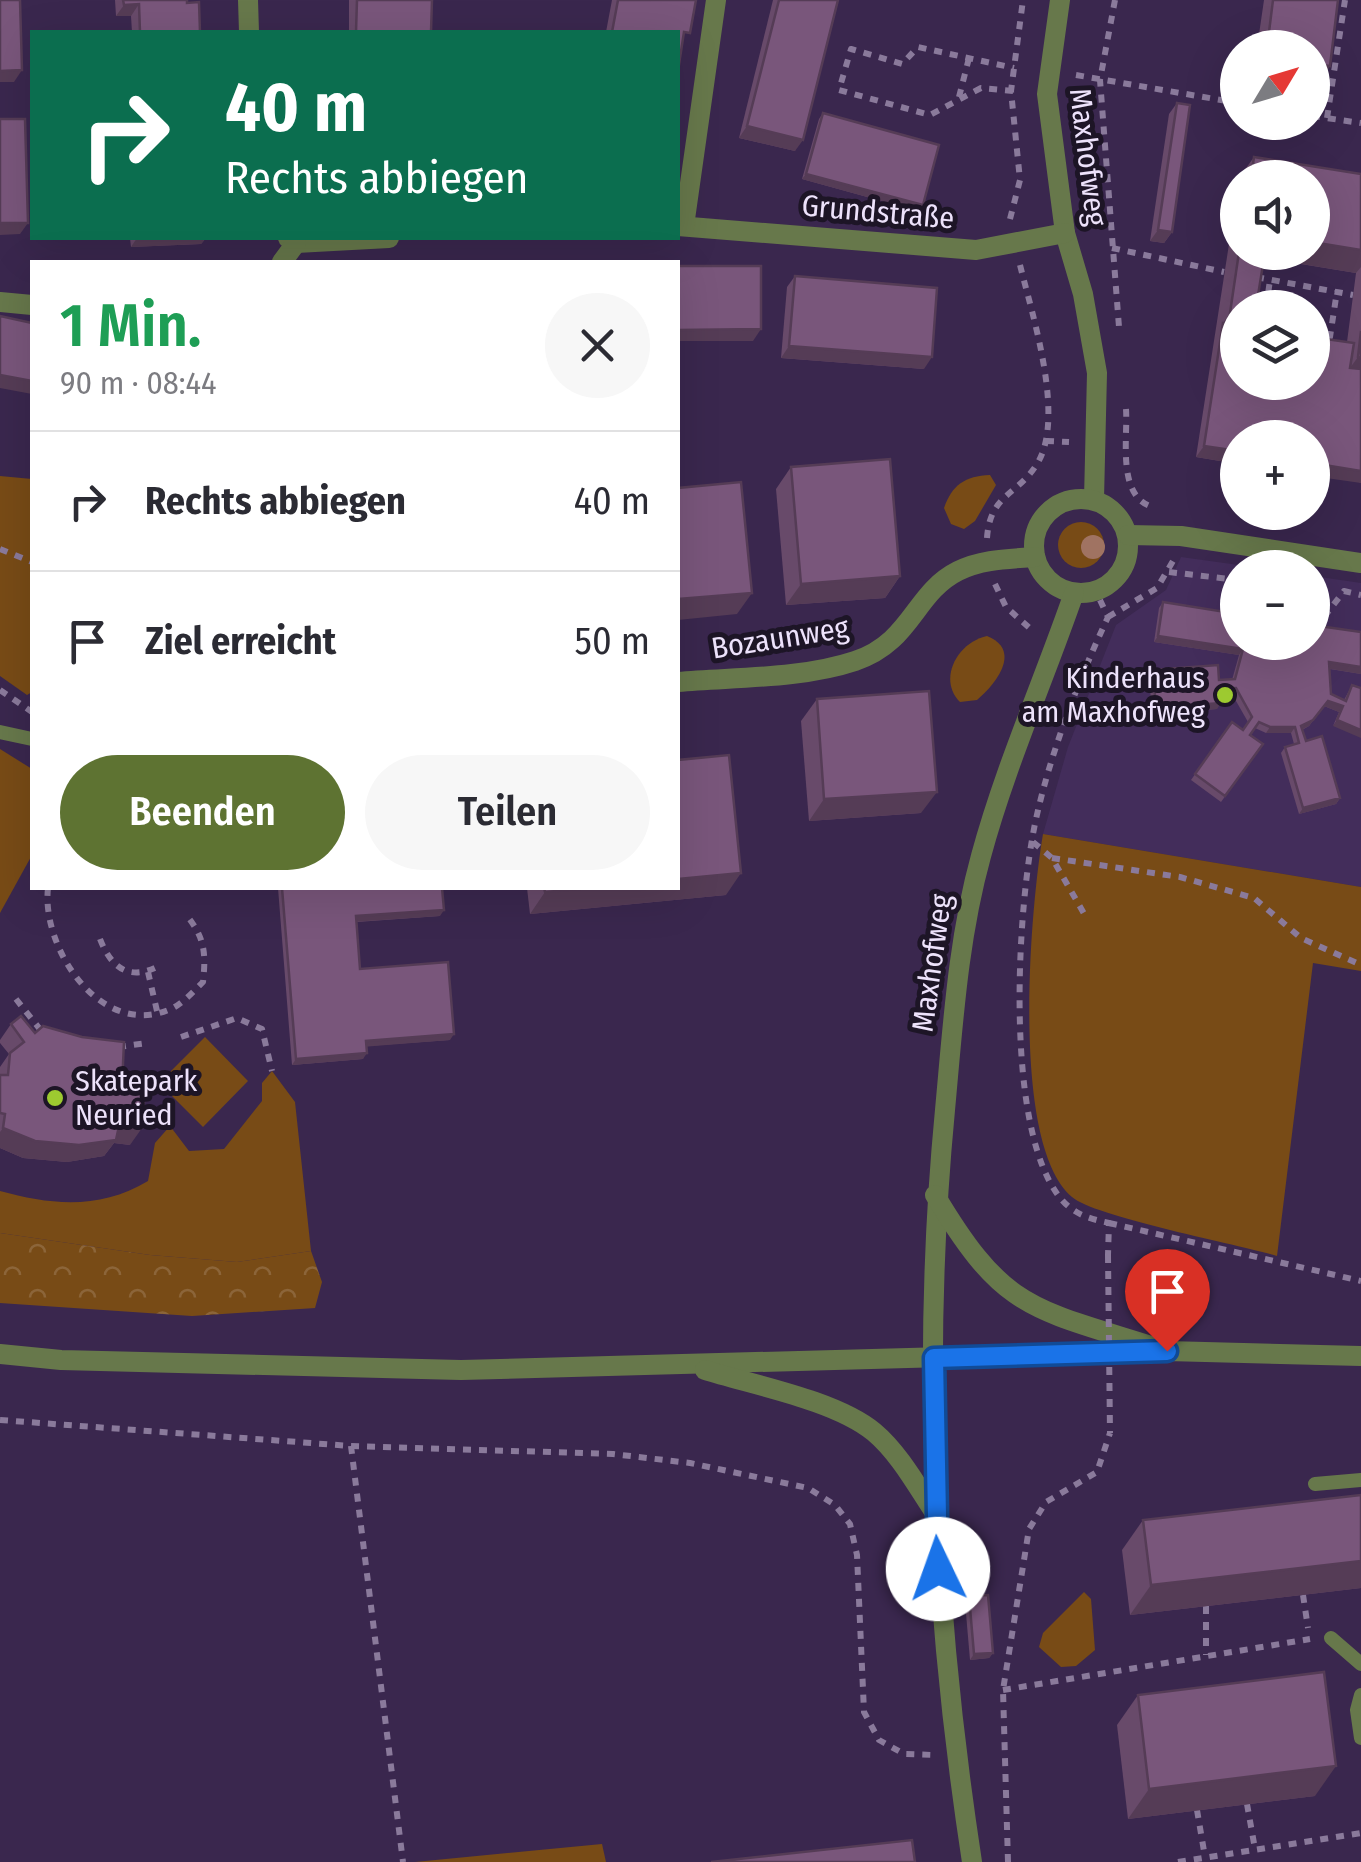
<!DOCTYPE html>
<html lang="de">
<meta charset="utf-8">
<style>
:root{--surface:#fff;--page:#f7f7f7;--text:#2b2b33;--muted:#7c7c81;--line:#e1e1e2;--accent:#5e7332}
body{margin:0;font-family:"Fira Sans Condensed",sans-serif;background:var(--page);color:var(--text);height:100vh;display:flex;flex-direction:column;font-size:38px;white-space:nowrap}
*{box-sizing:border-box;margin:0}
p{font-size:32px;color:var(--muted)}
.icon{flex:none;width:55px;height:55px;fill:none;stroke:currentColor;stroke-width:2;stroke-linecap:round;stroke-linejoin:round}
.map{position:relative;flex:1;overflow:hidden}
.drawer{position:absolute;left:30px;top:260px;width:650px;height:630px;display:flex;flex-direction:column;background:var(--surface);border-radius:0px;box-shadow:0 10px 40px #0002}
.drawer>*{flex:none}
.top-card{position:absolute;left:30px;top:30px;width:650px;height:210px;border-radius:0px;box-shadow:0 10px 40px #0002;background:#0b6e4f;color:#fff;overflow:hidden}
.needle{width:65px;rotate:52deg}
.buttons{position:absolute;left:1220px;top:30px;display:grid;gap:20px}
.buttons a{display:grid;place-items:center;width:110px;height:110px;border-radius:50%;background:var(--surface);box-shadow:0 10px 40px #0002;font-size:50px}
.pin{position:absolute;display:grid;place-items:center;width:85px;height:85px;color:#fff;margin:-102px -42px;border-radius:50% 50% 50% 0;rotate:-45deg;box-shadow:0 0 10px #0007}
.pin .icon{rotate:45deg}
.me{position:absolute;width:110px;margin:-55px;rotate:357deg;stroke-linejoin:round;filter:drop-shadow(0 0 8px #0008)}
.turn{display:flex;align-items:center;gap:35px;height:210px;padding:0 30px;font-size:45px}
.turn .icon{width:130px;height:130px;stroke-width:2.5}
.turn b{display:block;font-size:70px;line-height:85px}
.round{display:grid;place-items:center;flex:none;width:105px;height:105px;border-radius:52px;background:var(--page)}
.summary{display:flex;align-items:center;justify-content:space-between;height:170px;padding:0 30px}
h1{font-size:60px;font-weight:600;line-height:75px;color:#1e9e55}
.cta{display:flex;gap:20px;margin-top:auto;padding:20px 30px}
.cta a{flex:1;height:115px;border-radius:60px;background:var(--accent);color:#fff;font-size:40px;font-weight:600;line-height:115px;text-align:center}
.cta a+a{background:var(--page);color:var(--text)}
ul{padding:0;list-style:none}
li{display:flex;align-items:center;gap:30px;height:140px;padding:0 30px;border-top:2px solid var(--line)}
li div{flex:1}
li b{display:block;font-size:38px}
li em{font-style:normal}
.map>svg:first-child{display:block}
.built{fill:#432d5b}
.green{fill:#784b16}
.forest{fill:url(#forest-crowns)}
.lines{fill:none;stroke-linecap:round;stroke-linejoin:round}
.path{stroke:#8a7a9b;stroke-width:6;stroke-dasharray:8 8;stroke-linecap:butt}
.service{stroke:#67784b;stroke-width:14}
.minor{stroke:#67784b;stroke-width:20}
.tertiary{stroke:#67784b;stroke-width:20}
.path-bridge{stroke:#8a7a9b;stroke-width:6;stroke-dasharray:8 8;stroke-linecap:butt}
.tree{fill:#a07362}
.wall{fill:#684a6a;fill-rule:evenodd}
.shaded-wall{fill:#553c56}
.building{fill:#79567b;stroke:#553c56;stroke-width:2.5}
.route-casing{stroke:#114b97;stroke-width:25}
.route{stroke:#1a73e8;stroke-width:18}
.poi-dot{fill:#9dca30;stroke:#1d1526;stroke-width:4}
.labels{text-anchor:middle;stroke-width:10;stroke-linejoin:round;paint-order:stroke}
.street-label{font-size:30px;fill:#ede2fb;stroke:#1d1526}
.poi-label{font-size:30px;fill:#ede2fb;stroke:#1d1526;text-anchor:end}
</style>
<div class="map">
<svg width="1361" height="1862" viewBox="0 0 1361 1862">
<defs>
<pattern id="forest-crowns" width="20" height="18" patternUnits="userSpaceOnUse" patternTransform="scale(2.5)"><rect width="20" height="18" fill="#784b16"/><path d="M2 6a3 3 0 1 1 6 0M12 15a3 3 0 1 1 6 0" fill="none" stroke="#8c6539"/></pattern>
</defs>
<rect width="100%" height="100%" fill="#3a274e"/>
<path class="built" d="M1181,557l72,10 -15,1v74h74l1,-66 48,7v304l-318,-53 25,-87 48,-122 50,-35z"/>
<g class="green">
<path d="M990,475l6,10 -21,36 -11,8 -13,-5 -7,-16c8,-23 21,-32 46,-33z"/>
<path d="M0,476l32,3v213l-5,3 -27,-19z"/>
<circle cx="1081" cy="545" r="23"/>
<path d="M987,636c35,14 10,47 -10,64l-17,2c-23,-23 -2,-60 27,-66z"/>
<path d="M0,749l32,20v86l-32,58z"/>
<path d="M1043,834l318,53v84l-48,-8 -36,293c-40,-12 -182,-39 -205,-59 -62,-53 -42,-287 -29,-363z"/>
<path d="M205,1037l43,44 -45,46 -44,-44z"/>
<path d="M272,1071l23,31 16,149 -74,11 -87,-7 -150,-22v-42c51,14 100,19 148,-10l7,-38 15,-17 19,25 35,-2 38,-48v-18z"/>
<path d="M1084,1592l7,7 4,51 -19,16 -15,1 -22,-20 4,-14z"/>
<path d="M602,1844l4,18h-191z"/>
</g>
<path class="forest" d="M0,1233l150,22 87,7 74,-11 11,31 -7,26 -123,8 -192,-13z"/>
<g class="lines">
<g class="path">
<path d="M1115,0l-15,80 19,247"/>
<path d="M1076,75l162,28"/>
<path d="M1013,91l-32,-3 -51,27 -91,-25 12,-41 51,15 16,-17 96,21"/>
<path d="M959,97l10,-39"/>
<path d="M1312,116l49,7"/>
<path d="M1327,118l18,-118"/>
<path d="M1010,219l10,-39 -9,-89 12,-91"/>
<path d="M1112,248l112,24"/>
<path d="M1256,277l97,18"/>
<path d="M1266,308l4,-28"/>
<path d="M1312,334l18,3 7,-46"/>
<path d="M1126,409c2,28 -9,85 24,97"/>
<path d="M1046,441l23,1"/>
<path d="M987,538c3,-44 30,-42 50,-74 29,-46 -5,-150 -17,-199"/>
<path d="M0,549l32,13"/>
<path d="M1169,572l69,8"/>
<path d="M995,584l11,23 28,25"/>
<path d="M1100,600l8,17c-29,62 -57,134 -72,202 -19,86 -33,313 26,381 13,15 29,19 47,23l-1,32"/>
<path d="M1108,617l49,-29 16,-27"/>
<path d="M1312,624l6,1 26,-34 17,4"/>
<path d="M0,690l32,22"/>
<path d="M1033,842l19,16 34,59"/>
<path d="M1052,858l128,19 74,21 47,40 60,27"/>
<path d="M48,888c-7,60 54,154 125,120 11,-6 21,-17 30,-26 3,-28 2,-44 -16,-66"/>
<path d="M100,939c11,28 28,42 57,28"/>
<path d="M148,972l9,39"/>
<path d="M16,999l27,34"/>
<path d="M181,1037l56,-19 25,11 10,42"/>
<path d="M118,1047l29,-4"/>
<path d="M1109,1223l252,58"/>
<path d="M0,1420l351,26 262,8 77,9 118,25 27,17 15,19 7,31 7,157 15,28 25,14 30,1"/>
<path d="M351,1446l52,416"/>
<path d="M1303,1595l5,33"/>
<path d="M1206,1606v49"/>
<path d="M1003,1690l307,-51"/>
<path d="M1247,1804l8,45"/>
<path d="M1197,1810l8,47"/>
<path d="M1008,1862l-5,-172 26,-161 17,-27 51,-30 13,-39"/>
<path d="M1178,1862l183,-29"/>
</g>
<g class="service">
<path d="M0,732l32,7"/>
<path d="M1315,1484l46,-4"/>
<path d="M1331,1638l30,26"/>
<path d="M1361,1695l-4,15 4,28"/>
</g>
<g class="minor">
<path d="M248,0l1,32"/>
<path d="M1060,0l-13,94 18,139 18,61 14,79 -3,126"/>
<path d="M678,226l298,24 89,-17"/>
<path d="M684,226l32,-226"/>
<path d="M288,238l8,5 93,-5"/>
<path d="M282,262l14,-19"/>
<path d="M0,302l32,3"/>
<circle cx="1081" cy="546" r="47"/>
<path d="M1128,535l53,1 180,27"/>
<path d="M678,682c56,-5 123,-3 177,-21 57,-19 59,-68 103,-90 24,-12 51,-12 77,-14"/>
<path d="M972,1862c-38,-248 -51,-502 -27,-752 8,-86 13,-171 36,-254 24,-89 63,-176 93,-263"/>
</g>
<g class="tertiary">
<path d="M935,1195c68,114 95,113 216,151"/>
<path d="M0,1354l61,6 400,10 706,-19 194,5"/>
<path d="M705,1370c48,15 130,30 169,62 25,21 43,54 61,81"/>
</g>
<path class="path-bridge" d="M1108,1255l2,178"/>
</g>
<circle class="tree" cx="1093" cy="547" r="12"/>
<g class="wall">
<path d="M115,0h72l13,32h-68l-1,-16h-15z"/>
<path d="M349,0h83l-1,32h-82z"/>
<path d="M612,0h84l-18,32h-72z"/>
<path d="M773,0h65l-43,151 -56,-13z"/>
<path d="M1264,0h74l-8,66 -12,17 -6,-35h-55z"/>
<path d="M1177,103l-5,129 -8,11 -14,-2 19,-127z"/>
<path d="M823,113l95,98 -116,-32 17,-60z"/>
<path d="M1254,157l107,17v309l-123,-45v26l-42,-7 42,-271v66h74v-74h-73zM1264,258l92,15 -9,69 -109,40v-74z"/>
<path d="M130,238h76l-5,6 -70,3z"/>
<path d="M795,276l129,93 -143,-11 6,-71z"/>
<path d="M791,467l109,109 -15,22 -99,7 -10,-116z"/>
<path d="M1163,602l198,30v42l-31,-5 1,25 13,6 8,-15 9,3 -28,38 6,-14 -15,-6 -15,20 -7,4 4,11 34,57 -4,6 -37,10 -18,-61 4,-6 9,-3 -3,-11h-25l-11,-5 -5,7 13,9 -42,58 -30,-22 41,-58 11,8 5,-8 -16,-28 -12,1 -3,14 -65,5 -3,-38 4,-6 66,10h13l7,-25 -85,-13 5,-34z"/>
<path d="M817,699l104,114 -112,8 -8,-100z"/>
<path d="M278,888h164l-2,28 -83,6 3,47 90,71 -84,6 -3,13 -71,6z"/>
<path d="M527,888h151l48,7 -196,19z"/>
<path d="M11,1024l24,9 87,53 8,59 -16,-2 -10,13 -37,6 -44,-4 -23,-10v-81l9,-13 -9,-11v-3z"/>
<path d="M1361,1495v93l-231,27 -8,-65 21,-30z"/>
<path d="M969,1596l24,57 -4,5 -19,2 -5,-58z"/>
<path d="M1138,1695l177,101 -187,23 -11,-94z"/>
</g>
<g class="shaded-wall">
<path d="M139,4l-8,12h-15l8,-11z"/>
<path d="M1312,64l18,2 -12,17 -6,-1z"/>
<path d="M22,70l-8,12h-14v-11z"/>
<path d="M747,126l56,14 -8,11 -56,-13z"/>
<path d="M806,174l117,31 -5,6 -116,-32z"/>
<path d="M0,223h28l-8,11 -20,1z"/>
<path d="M1158,230l14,2 -8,11 -14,-2z"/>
<path d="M137,238h69l-5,6 -70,3z"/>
<path d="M1312,242l49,8v17l-5,6 -103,-17 3,-4h56z"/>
<path d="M1230,313l8,1v24l-15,-15z"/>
<path d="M761,329l-8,12h-75v-11z"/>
<path d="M789,346l143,11 -8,12 -143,-11z"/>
<path d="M1358,357l3,1v24l-19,-3z"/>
<path d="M0,375l32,6v13l-32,-6z"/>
<path d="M1204,446l34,5v13l-42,-7z"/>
<path d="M1312,463l49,8v12l-49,-7z"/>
<path d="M900,576l-15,22 -99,7 15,-21z"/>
<path d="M752,593l-15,21 -59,6v-21z"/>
<path d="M1158,636l85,13 -4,6 -85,-13z"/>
<path d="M1329,662l32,5v7l-36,-6z"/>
<path d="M1236,688l-4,6 -17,1 5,-6z"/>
<path d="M1328,701l15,5 -4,6 -15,-6 -15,20 -12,6z"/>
<path d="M1221,703l-4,6 -65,5 4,-6z"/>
<path d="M1337,720l24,10v8l-28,-12z"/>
<path d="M1270,727h25l-4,6h-25z"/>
<path d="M937,792l-16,21 -112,8 15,-22z"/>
<path d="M1340,798l-4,6 -37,10 4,-6z"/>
<path d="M741,873l-15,22 -196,19 15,-22 45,-4h88v-9z"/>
<path d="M444,910l-4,6 -88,6 4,-6z"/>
<path d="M454,1034l-4,6 -88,7 4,-6z"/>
<path d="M367,1053l-4,6 -71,6 4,-6z"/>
<path d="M119,1126l23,2 -12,17 -16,-2 -10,13 -37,6 -44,-4 -23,-10v-16l3,-4z"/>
<path d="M1361,1561v27l-231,27 21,-30z"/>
<path d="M993,1653l-4,5 -19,2 4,-6z"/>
<path d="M1336,1766l-21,30 -187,23 21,-30z"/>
</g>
<g class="building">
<path d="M0,0h20l2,70 -22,1z"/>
<path d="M123,0h64v3l12,-1 1,30h-60l-1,-28 -15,1z"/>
<path d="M357,0h75l-1,32h-75z"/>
<path d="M618,0h78l-6,33 -6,-1 -6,39v-39h-66z"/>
<path d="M779,0h59l-35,140 -56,-14z"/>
<path d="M1273,0h65l-8,66 -18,-2v-16h-45z"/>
<path d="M1177,103l13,2 -18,127 -14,-2z"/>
<path d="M823,113l116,32 -16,60 -117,-31z"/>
<path d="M0,119h25l3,104h-28z"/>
<path d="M1254,157l107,17v76l-49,-8v-64h-61z"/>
<path d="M1239,252h26l-9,56h-18v6l-8,-1z"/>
<path d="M678,266h83v63l-83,1z"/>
<path d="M795,276l142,12 -5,69 -143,-11z"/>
<path d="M0,316l32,7v58l-32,-6z"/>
<path d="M1223,323l15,2v57h74v-45l42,6 -4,25 11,1v102l-49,-8v-25h-74v13l-34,-5z"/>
<path d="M1361,331v27l-3,-1z"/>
<path d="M890,459l10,117 -99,8 -10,-117z"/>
<path d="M741,482l11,111 -74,6v-111z"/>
<path d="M1163,602l75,12v28h74v-17l49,7v35l-32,-5 2,32 15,7 6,-16 9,3v42l-24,-10 6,-14 -15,-5 -15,19 -12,6 5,15 16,-5 18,62 -37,10 -18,-61 14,-4 -4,-16h-25l-11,-5 -9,13 13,9 -38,52 -30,-22 37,-52 11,8 9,-13 -16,-29 -16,1 1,14 -65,5 -3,-38 65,-5 1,15 16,-1 8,-30 -85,-13z"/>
<path d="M929,691l8,101 -113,7 -7,-100z"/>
<path d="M729,755l12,118 -63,6v-119z"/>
<path d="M282,888h160l2,22 -88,6 4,53 88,-7 6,72 -88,7 1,12 -71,6z"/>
<path d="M544,888h46l-45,4z"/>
<path d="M21,1016l14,17 8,-7 39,11 42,5 -2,44 23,3 -3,39 -23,-2 -3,14 -37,5 -44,-4 -32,-13 2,-14 -5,-1v-38h8l2,-22 14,-11 -13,-18z"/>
<path d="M1361,1495v66l-210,24 -8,-65z"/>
<path d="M988,1595l5,58 -19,1 -5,-58z"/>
<path d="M1324,1672l12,94 -187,23 -11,-94z"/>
<path d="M912,1840l3,22h-204z"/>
</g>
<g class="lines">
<g class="route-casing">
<path id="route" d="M938,1569l-4,-211 233,-7"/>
</g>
<use href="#route" class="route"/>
</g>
<g class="poi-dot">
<circle cx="1225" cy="695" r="10"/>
<circle cx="55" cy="1098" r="10"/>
</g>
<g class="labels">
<g class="street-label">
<text transform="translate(1088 157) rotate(83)" y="10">Maxhofweg</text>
<text transform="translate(878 212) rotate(5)" y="10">Grundstraße</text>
<text transform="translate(780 638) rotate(-9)" y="10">Bozaunweg</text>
<text transform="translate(932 963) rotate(-82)" y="10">Maxhofweg</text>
</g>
<g class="poi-label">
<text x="1205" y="688">Kinderhaus<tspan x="1205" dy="34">am Maxhofweg</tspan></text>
<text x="75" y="1091" text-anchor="start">Skatepark<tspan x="75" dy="34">Neuried</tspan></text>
</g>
</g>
</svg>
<div class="buttons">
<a><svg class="needle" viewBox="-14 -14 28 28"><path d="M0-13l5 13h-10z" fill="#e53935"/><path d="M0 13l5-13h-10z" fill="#7c7c81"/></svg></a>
<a><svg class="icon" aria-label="sound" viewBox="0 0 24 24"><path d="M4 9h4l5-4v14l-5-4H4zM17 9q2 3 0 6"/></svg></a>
<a><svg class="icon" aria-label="layers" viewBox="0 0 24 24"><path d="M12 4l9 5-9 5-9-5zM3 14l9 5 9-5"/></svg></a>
<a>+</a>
<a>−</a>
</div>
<div class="pin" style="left:1167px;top:1351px;background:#d93025"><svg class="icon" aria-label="arrive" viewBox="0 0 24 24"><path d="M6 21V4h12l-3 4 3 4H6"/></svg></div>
<svg class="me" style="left:938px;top:1569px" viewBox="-20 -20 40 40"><circle r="19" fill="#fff"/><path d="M0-13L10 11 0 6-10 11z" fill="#1a73e8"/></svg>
<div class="top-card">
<div class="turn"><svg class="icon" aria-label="right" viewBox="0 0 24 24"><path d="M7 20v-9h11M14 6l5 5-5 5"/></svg><div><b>40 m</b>Rechts abbiegen</div></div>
</div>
<section class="drawer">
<div class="summary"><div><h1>1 Min.</h1><p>90 m · 08:44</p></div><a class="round"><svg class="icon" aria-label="close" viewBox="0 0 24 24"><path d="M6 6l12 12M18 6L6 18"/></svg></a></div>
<ul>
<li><svg class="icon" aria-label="right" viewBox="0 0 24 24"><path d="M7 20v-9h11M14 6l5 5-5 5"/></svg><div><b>Rechts abbiegen</b></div><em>40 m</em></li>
<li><svg class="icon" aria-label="arrive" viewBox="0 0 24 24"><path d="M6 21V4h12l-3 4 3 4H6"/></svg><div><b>Ziel erreicht</b></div><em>50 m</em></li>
</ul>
<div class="cta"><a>Beenden</a><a>Teilen</a></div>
</section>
</div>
